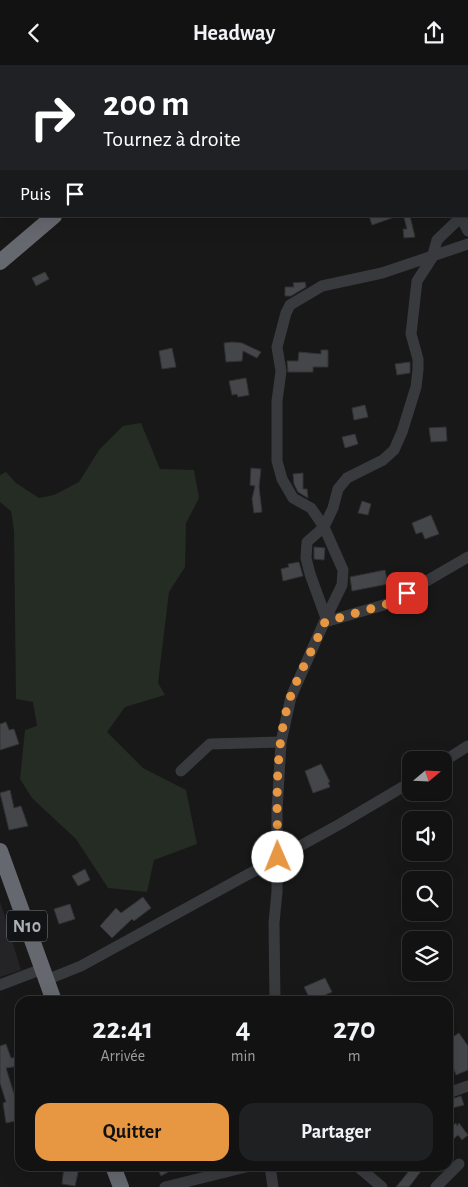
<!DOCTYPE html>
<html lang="fr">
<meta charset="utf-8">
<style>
:root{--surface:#121213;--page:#1f2021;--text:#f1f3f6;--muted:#9c9ea0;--line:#313233;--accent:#e79742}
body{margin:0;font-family:"Alegreya Sans",sans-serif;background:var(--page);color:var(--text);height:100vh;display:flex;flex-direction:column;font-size:19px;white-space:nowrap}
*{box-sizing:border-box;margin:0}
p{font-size:16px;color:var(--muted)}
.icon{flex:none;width:28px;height:28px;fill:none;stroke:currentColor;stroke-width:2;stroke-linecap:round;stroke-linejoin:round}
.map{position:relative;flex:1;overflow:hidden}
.details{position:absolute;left:15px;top:931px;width:438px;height:175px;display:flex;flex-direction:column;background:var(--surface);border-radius:15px;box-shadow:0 5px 20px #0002,0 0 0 1px var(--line)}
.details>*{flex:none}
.top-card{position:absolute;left:0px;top:0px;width:469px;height:152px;box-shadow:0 5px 20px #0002,0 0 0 1px var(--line);background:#202124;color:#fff;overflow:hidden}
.needle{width:32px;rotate:71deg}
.tools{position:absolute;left:402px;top:686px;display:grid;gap:10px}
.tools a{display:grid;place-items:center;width:50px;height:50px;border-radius:10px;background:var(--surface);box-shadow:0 5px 20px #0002,0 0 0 1px var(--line);font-size:25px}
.pin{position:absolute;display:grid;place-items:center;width:42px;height:42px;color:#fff;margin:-21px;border-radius:10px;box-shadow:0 2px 8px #0006}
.me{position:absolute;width:55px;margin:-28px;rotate:359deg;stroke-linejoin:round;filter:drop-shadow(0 0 4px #0008)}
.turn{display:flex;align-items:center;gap:18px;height:105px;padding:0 20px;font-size:22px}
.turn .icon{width:65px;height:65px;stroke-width:2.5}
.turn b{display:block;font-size:35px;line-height:42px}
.then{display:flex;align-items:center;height:48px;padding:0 20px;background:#0003;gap:10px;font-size:19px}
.eta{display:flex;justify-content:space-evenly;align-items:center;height:85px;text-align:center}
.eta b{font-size:30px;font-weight:600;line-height:35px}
.action{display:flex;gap:10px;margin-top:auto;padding:10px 20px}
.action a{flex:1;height:58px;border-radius:15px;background:var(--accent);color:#111;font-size:20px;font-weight:600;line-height:58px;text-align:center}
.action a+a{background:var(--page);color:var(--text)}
header{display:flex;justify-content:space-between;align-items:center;height:65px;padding:0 20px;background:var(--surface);font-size:22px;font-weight:600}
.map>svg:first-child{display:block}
.built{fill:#242426}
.green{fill:#242c24}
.building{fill:#454649;stroke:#323235}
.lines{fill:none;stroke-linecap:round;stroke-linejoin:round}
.minor{stroke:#393a3e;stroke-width:11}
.highway{stroke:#65696f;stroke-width:16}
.route{stroke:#e79742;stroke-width:9;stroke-dasharray:0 16.2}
.labels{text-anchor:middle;stroke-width:5;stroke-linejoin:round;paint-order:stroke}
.shield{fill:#121314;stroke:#7d8287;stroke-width:1}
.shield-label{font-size:18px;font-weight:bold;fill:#abb1b8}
</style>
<header><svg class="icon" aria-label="back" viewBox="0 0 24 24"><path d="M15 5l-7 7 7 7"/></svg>Headway<svg class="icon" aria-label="share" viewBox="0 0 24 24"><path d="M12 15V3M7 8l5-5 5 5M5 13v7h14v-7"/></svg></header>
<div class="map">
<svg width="468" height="1122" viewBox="0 0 468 1122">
<rect width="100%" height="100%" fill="#181819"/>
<path class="built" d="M0,836l21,69 -21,7z"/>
<path class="green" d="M141,358l19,46 34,1 5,28 -13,25 -1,44 -16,25 -11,91 7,12 -40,12 -18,25 36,36 43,22 11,54 -43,16 -7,32 -39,-4 -32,-49 -44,-41 -12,-19 5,-49 12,-4 -4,-24 -17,-3 -2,-168 -3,-20 -11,-9v-27l6,-3 10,11 23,15 15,-3 25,-13 20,-32 24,-24z"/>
<g class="building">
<path d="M369,151h26v1l-23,8z"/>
<path d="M410,151l5,21 -11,1 -1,-9h4l-3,-11z"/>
<path d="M45,207l4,7 -13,7 -4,-8z"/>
<path d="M305,217l1,5 -15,9h-6v-9h9l-1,-4z"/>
<path d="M232,277l10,1 19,9 -4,6 -14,-7 -1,10 -16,1 -2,-19z"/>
<path d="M172,283l4,19 -14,2 -3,-18z"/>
<path d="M321,285h7v17h-15v5h-25l-1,-11h11l1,-9 22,2z"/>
<path d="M410,297v11l-13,2 -2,-11z"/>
<path d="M246,313l3,17 -11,2 -1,-3 -5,1 -3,-14z"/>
<path d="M365,340l3,12 -14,3 -2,-12z"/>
<path d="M446,362l1,14 -16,1 -2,-14z"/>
<path d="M355,369l3,10 -13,4 -3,-11z"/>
<path d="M251,403l10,1 -2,18 3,25 -8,1 -2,-14 3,-13 -5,-1z"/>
<path d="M303,408v16h4l1,9 -10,-6 -4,-8 -1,-10z"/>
<path d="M362,436l9,3 -3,11 -10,-2z"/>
<path d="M431,450l8,19 -14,5 -3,-7 -6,2 -4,-11z"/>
<path d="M314,482l11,1 -1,12 -10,-1z"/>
<path d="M299,497l4,14 -20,5 -2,-12 8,-2 -1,-3z"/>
<path d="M385,505l3,14 -36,7 -2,-14z"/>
<path d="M6,657l3,8 5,-1 5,15 -19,6v-26z"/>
<path d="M321,699l9,18h-2l2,5 -17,6 -8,-22z"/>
<path d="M10,725l4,18 7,-2 7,20 -19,4 -9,-37z"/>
<path d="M85,804l5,11 -12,6 -6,-10z"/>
<path d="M143,832l8,11 -17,13 -2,-2 -20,19 -12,-12 16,-18 5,5z"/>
<path d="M70,839l5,15 -16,5 -5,-15z"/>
<path d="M325,913l7,14 -21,9 -7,-14z"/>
<path d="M459,968l9,13v24l-12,5 -6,-16 3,-1 -5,-10v-8z"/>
<path d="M6,979l5,14 7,-1 2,9 -14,2 10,32 4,-1v21l-14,3 -3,-20 3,-1 -6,-19v-37z"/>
<path d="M461,1031l3,9 -16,4v-9z"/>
<path d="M456,1058l1,3 2,-3 9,12 -6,5 -4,-5 -7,6 -3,-4v-6z"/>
<path d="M64,1101l15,2 -4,18 -13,-2z"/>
<path d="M156,1101h23l-18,10z"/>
<path d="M413,1101h12l-16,21h-13z"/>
</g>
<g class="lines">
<g class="minor">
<path d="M326,0v1"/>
<path d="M385,0v1"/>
<path d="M277,1v-1"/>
<path d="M460,151l8,15"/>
<path d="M326,553l16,-33 1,-15 -19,-43 -13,-19 -18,-10 -11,-19 -5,-18v-60l4,-30 -4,-24 9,-34 4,-8 32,-19 60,-13 86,-29"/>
<path d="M325,557l62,-18 81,-47"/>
<path d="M444,696l24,-15"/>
<path d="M181,706l29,-27 71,-2"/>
<path d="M46,915l35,-14 259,-142 71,-42"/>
<path d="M0,920l42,-16"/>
<path d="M275,936l-1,-78 3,-31v-81l4,-69 10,-45 35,-79 -16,-44 -4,-16 1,-16 17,-15 9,-19 5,-19 9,-11 36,-18 11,-10 8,-18 14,-45 2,-17v-11l-7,-25 6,-53 15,-23 5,-18 24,-23"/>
<path d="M448,1028l20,-7"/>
<path d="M270,1101l3,21"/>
<path d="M357,1101l25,21"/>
<path d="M165,1122l85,-21"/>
<path d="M436,1122l23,-23"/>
</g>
<g class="highway">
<path d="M112,1v-1"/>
<path d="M0,197l54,-46"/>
<path d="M0,786l54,150"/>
<path d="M113,1101l8,21"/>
</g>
</g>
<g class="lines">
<path class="route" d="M278,792c-1,-51 -4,-109 12,-159 9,-25 24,-51 35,-76l62,-18 20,-11"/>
</g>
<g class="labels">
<rect class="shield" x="7" y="845.5" width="40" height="31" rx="4"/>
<g class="shield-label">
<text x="27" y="867">N10</text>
</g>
</g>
</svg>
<div class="tools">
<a><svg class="needle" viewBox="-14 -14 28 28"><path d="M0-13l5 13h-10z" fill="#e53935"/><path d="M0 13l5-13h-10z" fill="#9c9ea0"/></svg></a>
<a><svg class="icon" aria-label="sound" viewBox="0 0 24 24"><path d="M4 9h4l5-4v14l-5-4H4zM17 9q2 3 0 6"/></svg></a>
<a><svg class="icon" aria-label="search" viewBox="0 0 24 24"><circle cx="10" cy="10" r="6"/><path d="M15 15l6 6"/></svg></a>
<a><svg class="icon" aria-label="layers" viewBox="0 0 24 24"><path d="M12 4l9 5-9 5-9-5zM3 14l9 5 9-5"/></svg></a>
</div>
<div class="pin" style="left:407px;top:528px;background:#d93025"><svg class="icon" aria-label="arrive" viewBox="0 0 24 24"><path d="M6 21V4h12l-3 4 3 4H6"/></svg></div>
<svg class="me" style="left:278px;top:792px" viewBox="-20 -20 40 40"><circle r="19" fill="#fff"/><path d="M0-13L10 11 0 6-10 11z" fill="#e79742"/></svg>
<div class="top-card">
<div class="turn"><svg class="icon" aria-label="right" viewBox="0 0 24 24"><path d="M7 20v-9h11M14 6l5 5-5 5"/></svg><div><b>200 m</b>Tournez à droite</div></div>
<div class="then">Puis<svg class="icon" aria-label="arrive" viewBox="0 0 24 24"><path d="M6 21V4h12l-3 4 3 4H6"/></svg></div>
</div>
<section class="details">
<div class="eta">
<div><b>22:41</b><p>Arrivée</p></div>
<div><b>4</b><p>min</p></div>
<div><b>270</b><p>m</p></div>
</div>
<div class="action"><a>Quitter</a><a>Partager</a></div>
</section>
</div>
